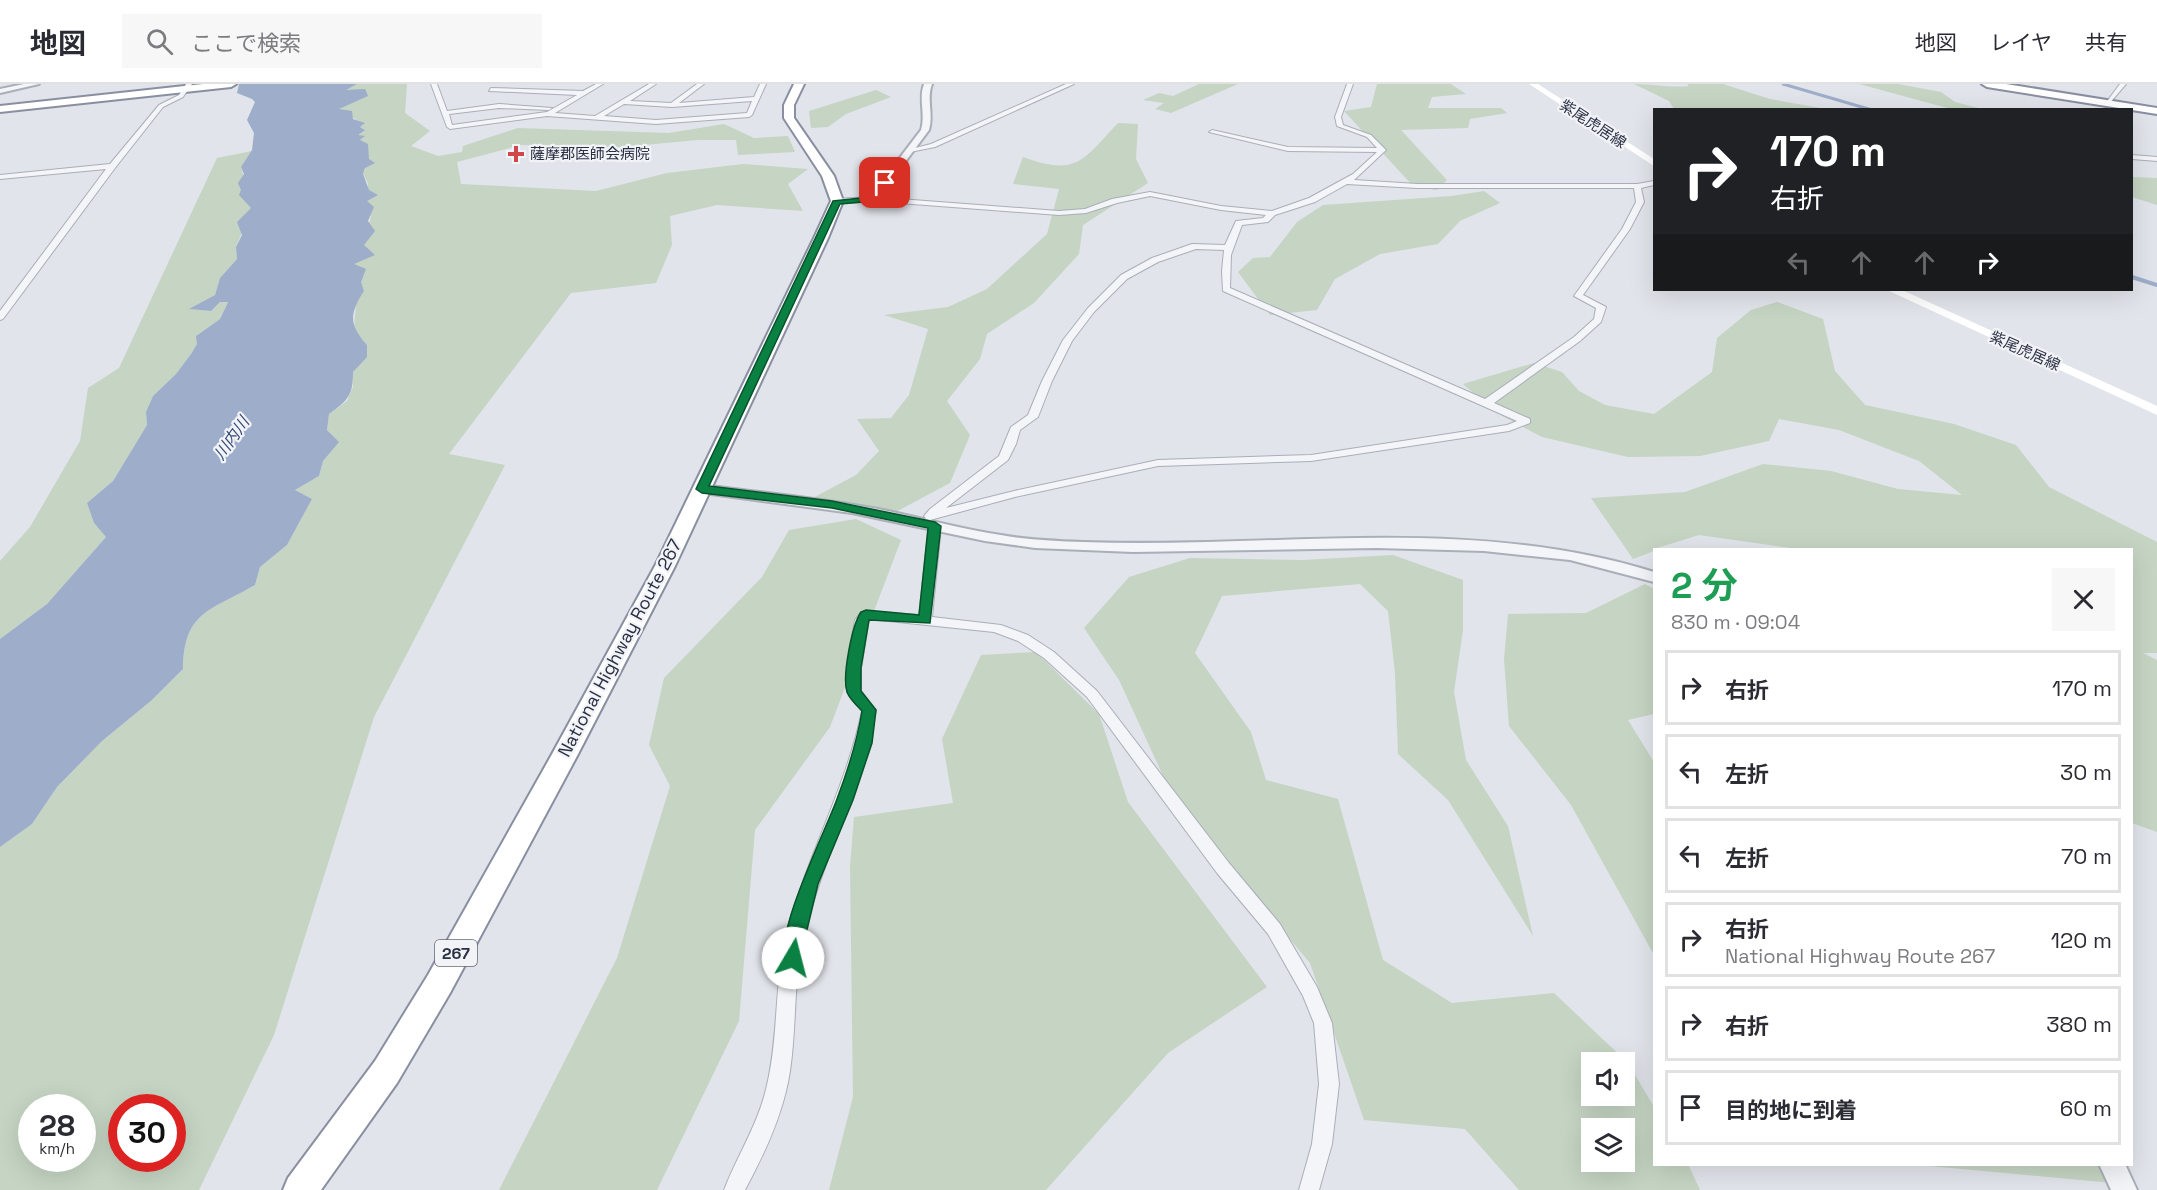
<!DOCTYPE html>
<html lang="ja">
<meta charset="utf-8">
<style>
:root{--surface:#fff;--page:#f7f7f7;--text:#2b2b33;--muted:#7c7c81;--line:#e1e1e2}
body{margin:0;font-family:"Space Grotesk","Noto Sans JP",sans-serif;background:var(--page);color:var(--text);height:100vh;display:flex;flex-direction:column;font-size:22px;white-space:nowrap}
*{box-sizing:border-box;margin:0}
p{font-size:20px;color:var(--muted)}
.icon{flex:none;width:33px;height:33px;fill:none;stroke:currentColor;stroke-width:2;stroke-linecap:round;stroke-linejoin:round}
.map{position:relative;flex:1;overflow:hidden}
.drawer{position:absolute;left:1653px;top:464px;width:480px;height:618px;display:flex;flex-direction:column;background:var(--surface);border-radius:0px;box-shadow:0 6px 24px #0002}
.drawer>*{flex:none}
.hud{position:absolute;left:1653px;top:24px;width:480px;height:183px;border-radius:0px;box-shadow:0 6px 24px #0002;background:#202124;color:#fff;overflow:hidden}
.controls{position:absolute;left:1581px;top:968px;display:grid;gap:12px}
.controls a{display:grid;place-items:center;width:54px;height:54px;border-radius:0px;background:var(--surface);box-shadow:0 6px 24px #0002;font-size:30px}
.speed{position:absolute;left:18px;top:1010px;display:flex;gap:12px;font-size:30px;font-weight:700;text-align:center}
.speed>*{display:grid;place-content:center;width:78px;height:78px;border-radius:50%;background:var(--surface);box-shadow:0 6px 24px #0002;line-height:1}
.speed small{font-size:15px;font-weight:400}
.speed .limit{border:9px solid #d22;background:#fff;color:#111}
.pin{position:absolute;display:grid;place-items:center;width:51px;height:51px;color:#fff;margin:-26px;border-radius:12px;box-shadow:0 3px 9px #0006}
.me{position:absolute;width:66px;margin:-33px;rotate:8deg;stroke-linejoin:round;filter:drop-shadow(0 0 4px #0008)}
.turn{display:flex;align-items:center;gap:21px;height:126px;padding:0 18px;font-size:27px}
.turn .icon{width:78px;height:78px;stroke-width:2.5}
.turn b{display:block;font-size:42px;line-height:51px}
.lanes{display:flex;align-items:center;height:57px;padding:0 18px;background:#0003;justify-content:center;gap:30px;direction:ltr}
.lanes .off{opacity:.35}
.round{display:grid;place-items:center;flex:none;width:63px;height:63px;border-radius:0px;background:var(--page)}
.overview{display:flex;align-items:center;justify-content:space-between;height:102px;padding:0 18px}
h1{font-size:36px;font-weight:700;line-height:45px;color:#1e9e55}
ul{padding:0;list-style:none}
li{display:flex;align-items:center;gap:18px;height:75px;margin:0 12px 9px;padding:0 6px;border:3px solid var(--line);border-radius:0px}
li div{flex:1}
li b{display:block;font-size:22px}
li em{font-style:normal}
header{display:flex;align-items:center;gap:36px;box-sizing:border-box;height:84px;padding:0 30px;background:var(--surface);border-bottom:2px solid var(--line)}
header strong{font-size:28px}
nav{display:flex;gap:33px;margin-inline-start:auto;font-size:21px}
.search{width:420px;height:54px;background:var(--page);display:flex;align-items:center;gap:15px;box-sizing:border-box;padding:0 21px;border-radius:0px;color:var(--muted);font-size:22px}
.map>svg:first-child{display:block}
.green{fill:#c5d4c3;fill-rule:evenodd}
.water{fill:#9dadca}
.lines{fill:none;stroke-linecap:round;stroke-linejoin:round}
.stream-far1{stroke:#9dadca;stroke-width:3}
.stream{stroke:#9dadca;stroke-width:4}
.minor-casing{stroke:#aaaeb8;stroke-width:2}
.tertiary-casing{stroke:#aaaeb8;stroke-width:4}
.trunk-casing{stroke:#898fa0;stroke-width:4}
.minor{fill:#f4f5f8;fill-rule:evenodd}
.tertiary{fill:#f4f5f8;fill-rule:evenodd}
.secondary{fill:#fff;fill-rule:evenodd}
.trunk{fill:#fff;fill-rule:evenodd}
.route{fill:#0b8043;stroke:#07532c;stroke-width:1.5}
.poi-dot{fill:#ce484a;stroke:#f1f3f7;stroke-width:2}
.labels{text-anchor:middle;stroke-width:4.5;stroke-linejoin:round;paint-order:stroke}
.far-street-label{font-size:15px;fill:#2a2f42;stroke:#f1f3f7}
.far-poi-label{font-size:15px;fill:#2a2f42;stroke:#f1f3f7;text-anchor:start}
.far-water-label{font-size:16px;font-style:italic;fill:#344975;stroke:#f1f3f7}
.shield{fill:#f1f3f7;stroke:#666a78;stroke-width:1.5}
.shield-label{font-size:16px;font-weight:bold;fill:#2a2f42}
.street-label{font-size:18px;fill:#2a2f42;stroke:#f1f3f7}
</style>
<header>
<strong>地図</strong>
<div class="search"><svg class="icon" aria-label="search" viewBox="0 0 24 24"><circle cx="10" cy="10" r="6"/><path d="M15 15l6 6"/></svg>ここで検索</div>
<nav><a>地図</a><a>レイヤ</a><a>共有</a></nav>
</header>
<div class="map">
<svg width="2157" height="1106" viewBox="0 0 2157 1106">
<rect width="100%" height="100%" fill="#e1e4ea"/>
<g class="green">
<path d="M357,0h50l-2,29 25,18 -19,15 27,10 24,-4 1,-6 55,-18 151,5 55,-9 30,14 34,-2 7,16 -57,3 -2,-15h-38l-76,7 -101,-2 -64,17 4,22 135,7 71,-18 76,-9 65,5 -20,15 15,27 -86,-6 -47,11 2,29 -16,38 -85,10 -122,161 56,11 -131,252 -100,318 -75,155h-199v-343l32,-23 25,-37 45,-46 50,-41 31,-31c1,-58 27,-58 72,-84l5,-18 27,-22 25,-46 -17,-9 24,-14 4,-15 15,-19 -11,-12 2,-16 18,-13 6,-14v-15l14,-27 -13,-15 2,-27 8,-12 -11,-27 11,-19 7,-29 -4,-15 1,-18 -5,-9 6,-15 -9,-19 4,-3 -7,-2 7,-6 -4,-2 4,-3 -26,-15 29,-13 -1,-3 -21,-3zM32,1023h50v51h-50zM122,1023h50v51h-50z"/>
<path d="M1199,0h39l-67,29 -16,-4 9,-6 -21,-3 16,-7 14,3z"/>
<path d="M1377,0h74l15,10 -34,3 -4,11h73l6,5 -37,6 -2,9 -67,2 46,50 -10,10 -23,-3 -70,-76 27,-4z"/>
<path d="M1634,0c18,0 37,4 55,2l-2,-2h36l47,15 56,10h-152l-5,-8z"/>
<path d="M1859,0h39l43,8 14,10 27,7h-31z"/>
<path d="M876,6l15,7 -45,17 -18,13 -17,1 -2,-17z"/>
<path d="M1118,39l20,1 -2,35 12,24 -65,42 -4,29 -45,49 -47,31 -7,25 -33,42 23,34 -20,48 -60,32 -79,-16 45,-24 23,-24 -22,-32 34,-1 18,-23 19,-66 -44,-14 64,-8 39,-18 60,-55 12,-45 -46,-5 10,-27c54,20 60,3 95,-34z"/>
<path d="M252,67l-11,16 11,41 -16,39 1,12 -17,19 -5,17 -25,14 21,2 9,-9 8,-1 -8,18 -23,16v9l-6,10 -15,20 -23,22 -7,16 1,13 -34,56 -26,22 7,20 12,14 -59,67 -47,35v-78l30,-34 50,-86 8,-53 31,-20 98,-210z"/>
<path d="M2132,93l25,1v27l-25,-8z"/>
<path d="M1484,107l16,12 -40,18 -22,23 -58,10 -45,25 -18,31 -47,5 -32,-43 15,-14 17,-1 27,-35 26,-17 129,-9z"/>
<path d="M1777,218l46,17 12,52 30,34 89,19 62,21 33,42 108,55v111h-14l14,7v172l-25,-9v-274h-335l-98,-14 -45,14v2l-21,8 -42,-61 94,-6 78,-28 68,7 67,18 64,6 -43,-34 -80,-31 -60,-11 -10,22 -69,15 -72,1 -86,-20 -47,-25 -32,-28 71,-21 28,9 17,19 26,14 49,9 58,-42 5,-34 34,-28z"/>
<path d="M856,435l45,21 -71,187 -75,103 -16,191 -82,169h-158l118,-232 53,-172 -21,-41 15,-67 98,-101 27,-47z"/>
<path d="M1393,471l70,25v50l-9,62 12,68 42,66 25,110 -85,-136 -50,-46 -3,-81 -7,-62 -28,-27 -138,12 -27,57 56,79 15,48 72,19 45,161 69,43 102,-10 74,70 26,44v57h34l12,26h-181l-54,-61 -101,-9 -54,-157 -134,-159 -57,-124 -35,-52 45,-51 61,-19 113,2zM1592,978h32v33h-32zM1592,1044h32v33h-32z"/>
<path d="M1645,500l9,5v125l-26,6 26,42v193l-83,-150 -62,-79 -5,-67 4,-45 78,-1z"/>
<path d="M1036,568l63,62 29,88 139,185 -99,66 -122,137h-217l24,-93 -3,-230 4,-50 99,-14 -11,-64 39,-84z"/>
<path d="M1908,1080h214l12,21z"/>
</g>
<path class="water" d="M239,0h118l-11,6 19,-1 3,7 -29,13 13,2 1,8 12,4 -5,4 5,3 -7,5 7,1 -5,4 8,4 1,15 6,4 -10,5 -2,6 6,16 9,5 -11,6 7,6 -6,14 7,10 -11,14 11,10 -21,9 12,5 -5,13 3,9c-15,23 -15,34 3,54v12l-14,15c0,24 -5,28 -24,42l-2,16 12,12 -16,19 -4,15 -24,14 17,9 -25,46 -27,22 -5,18c-45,26 -71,26 -72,84l-31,31 -50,41 -45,46 -25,37 -32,23v-208l47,-35 59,-67 -12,-14 -7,-20 26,-22 34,-56 -1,-13 7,-16 23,-22 15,-20 6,-10 -1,-8 24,-17 8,-17h-8l-9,9 -22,-2 26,-14 5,-17 17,-19 -1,-12 6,-12 -5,-13 14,-14 -12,-13 2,-5 -3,-7 6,-9 -3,-7 11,-17 2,-17 -7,-13 8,-18 -3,-3 -15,-6z"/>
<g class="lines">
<path class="stream-far1" d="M1783,0l89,26"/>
<path class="stream" d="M2132,193l25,8"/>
<g class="minor-casing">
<g id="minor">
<path d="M186,0h6l-9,13 -20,10 -48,61 -112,151 -3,1v-9l106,-142 -106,10v-4l110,-11 49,-59 20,-10z"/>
<path d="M431,0h6l10,27 52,-7 53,4 -3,2 -50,-2 -50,6 3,11 95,-13 30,-17 -88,-4 2,-3 92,3 13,-7h7l-48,29 40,3 54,-32h7l-26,17 41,2 26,-19h7l-25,19 75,-6 6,-13h6l-14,31 -3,2 -93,7 -109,-8 -97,13 -3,-2zM752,17l-5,12 -91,7 -52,-4 20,-12 48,3z"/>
<path d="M1066,0h8l-139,63 -25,5 -3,-2 24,-6z"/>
<path d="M1347,0h6l-12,33 2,8 28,10 15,15 -32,30 63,4h220l17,-3v4l-13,3 3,14 -14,27 -47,66 23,12 -5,15 -21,19 -86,62 36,16v4l-21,8 -198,30 -153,5 -143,31 -85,23 -4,-1 -2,-3 6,-7 69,-53 12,-29 17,-12 14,-34 21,-41 25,-32 33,-33 31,-17 40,-14 33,1 11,-24 27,-3 3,-3 -45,-5 -71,-14 -33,7 -31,10 -27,2 -186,-14 -36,2h-3v-4l39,-2 186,14 26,-2 27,-10 38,-7 71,14 51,5 37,-13 44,-24 24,-22 -89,-1 -79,-19 3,-2 76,17 89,1 -10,-11 -30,-11 -2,-9zM1347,100l70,4h217l2,14 -14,27 -48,67 22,12 -2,11 -20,18 -89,62 -255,-111 1,-33 11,-30 26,-3 7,-7 40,-13zM1196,165l28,1 -2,21 1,20 294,130 -10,4 -196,30 -153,5 -144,31 -68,17 62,-48 8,-16 4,-14 18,-13 14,-36 20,-40 22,-29 33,-33 31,-17z"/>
<path d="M2120,0h6l-17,20h-4z"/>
<path d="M2132,71l25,2v4l-25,-2z"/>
<path d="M935,438l6,4 -9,91 69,8 27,10 26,17 43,39 132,172 51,61 37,63 15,36 7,61 -7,60 -13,46h-20l13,-46 7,-60 -5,-61 -11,-27 -35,-62 -51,-61 -130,-176 -43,-39 -26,-17 -24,-9 -125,-13 -8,49v23l15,19c-15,77 -52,145 -71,221 -12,46 -8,93 -15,140 -6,41 -25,82 -45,119h-21c14,-36 35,-67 43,-105 12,-50 7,-104 20,-154 20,-75 59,-143 75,-220l-15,-19v-24l8,-48 6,-8 5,-1 53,4 10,-89z"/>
</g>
</g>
<g class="tertiary-casing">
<g id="tertiary">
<path d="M24,0h15l-39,9v-4z"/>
<path d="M924,0h8c-6,15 2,30 -3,46l-53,71h-6v-4l51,-67c5,-16 -3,-31 3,-46z"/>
<path d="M701,401c59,7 119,13 177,24 41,8 82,20 123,26 27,5 54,6 82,7 189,7 387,-28 571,30v10l-84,-22 -86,-9 -107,-3 -244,4 -98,-4 -50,-7 -133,-28 -156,-21 -2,-3z"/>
<path d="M2099,1080h26l12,26h-26z"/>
</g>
</g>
<g class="trunk-casing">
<g id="trunk">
<path d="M203,0h33l-5,3 -231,25v-6z"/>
<path d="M794,0h10l-10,21v13l40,58 9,25 -15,37 -153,328 -98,190 -127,237 -53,90 -76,107h-38l5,-12 87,-117 53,-86 123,-219 104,-190 159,-328 17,-37 -9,-25 -38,-58v-13z"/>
<path d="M1982,0h24l151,24v6l-170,-27z"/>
</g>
</g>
<use href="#minor" class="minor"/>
<use href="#tertiary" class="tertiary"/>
<g class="secondary">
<path d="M1529,0h9l116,75v7z"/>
<path d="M1887,206h15l255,116v9z"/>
</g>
<use href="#trunk" class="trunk"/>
</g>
<path class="route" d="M882,97l7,2 -14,18 -35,3 -131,282 123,15 103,21 6,4 -11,97 -61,-3 -8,48v23l15,19 -4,33 -19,57 -35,84 -19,79 -6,2 -7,-2c-13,-28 40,-133 51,-164 11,-29 20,-57 25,-88 -5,-5 -13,-13 -15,-19 -5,-16 5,-67 14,-80l5,-2 53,5 9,-87 -96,-20 -130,-15 -6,-4 137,-288 37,-4z"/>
<path class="poi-dot" d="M513 61h6v6h6v6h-6v6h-6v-6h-6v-6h6z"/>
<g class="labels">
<g class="far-street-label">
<text transform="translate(1593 40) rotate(33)" y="5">紫尾虎居線</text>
<text transform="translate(2025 267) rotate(24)" y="5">紫尾虎居線</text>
</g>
<g class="far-poi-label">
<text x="530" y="75">薩摩郡医師会病院</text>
</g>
<g class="far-water-label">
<text transform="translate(231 354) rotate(-55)" y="6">川内川</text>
</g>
<rect class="shield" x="435" y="856" width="42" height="26" rx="4.5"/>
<g class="shield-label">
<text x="456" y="875">267</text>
</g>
<g class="street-label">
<text transform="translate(620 564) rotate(-62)" y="6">National Highway Route 267</text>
</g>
</g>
</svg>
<div class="controls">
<a><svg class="icon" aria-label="sound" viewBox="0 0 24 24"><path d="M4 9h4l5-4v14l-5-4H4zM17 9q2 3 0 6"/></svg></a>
<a><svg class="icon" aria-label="layers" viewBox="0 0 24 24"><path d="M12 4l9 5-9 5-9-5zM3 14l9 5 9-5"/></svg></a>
</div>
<div class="speed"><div>28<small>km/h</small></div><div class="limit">30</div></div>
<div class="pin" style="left:885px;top:99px;background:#d93025"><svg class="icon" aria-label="arrive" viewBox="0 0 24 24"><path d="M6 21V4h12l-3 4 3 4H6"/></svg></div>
<svg class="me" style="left:793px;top:874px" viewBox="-20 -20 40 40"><circle r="19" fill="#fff"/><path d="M0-13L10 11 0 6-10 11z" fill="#0b8043"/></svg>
<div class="hud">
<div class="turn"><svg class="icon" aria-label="right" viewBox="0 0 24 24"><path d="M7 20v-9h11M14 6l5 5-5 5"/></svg><div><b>170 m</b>右折</div></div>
<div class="lanes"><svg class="icon off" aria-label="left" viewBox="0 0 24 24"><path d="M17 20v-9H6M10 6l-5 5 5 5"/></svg><svg class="icon off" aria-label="ahead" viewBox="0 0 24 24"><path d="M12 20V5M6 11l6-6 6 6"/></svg><svg class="icon off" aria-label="ahead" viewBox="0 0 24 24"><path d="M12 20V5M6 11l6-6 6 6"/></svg><svg class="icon" aria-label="right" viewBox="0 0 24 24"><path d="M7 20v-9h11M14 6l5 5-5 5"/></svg></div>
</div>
<section class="drawer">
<div class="overview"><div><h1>2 分</h1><p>830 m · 09:04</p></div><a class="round"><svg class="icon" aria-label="close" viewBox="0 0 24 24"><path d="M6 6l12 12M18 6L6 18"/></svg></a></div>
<ul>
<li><svg class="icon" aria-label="right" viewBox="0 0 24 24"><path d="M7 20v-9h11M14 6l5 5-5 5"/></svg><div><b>右折</b></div><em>170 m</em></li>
<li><svg class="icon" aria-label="left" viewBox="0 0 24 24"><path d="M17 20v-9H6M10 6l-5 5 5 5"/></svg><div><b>左折</b></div><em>30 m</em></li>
<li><svg class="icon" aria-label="left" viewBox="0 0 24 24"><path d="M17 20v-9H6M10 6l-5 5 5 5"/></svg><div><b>左折</b></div><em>70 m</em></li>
<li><svg class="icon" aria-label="right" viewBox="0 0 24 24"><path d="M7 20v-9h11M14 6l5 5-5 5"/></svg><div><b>右折</b><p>National Highway Route 267</p></div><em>120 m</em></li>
<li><svg class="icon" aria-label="right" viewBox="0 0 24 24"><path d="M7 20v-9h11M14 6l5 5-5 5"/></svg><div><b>右折</b></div><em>380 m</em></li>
<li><svg class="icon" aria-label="arrive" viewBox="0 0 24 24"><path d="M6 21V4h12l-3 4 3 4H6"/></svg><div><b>目的地に到着</b></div><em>60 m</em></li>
</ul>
</section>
</div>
